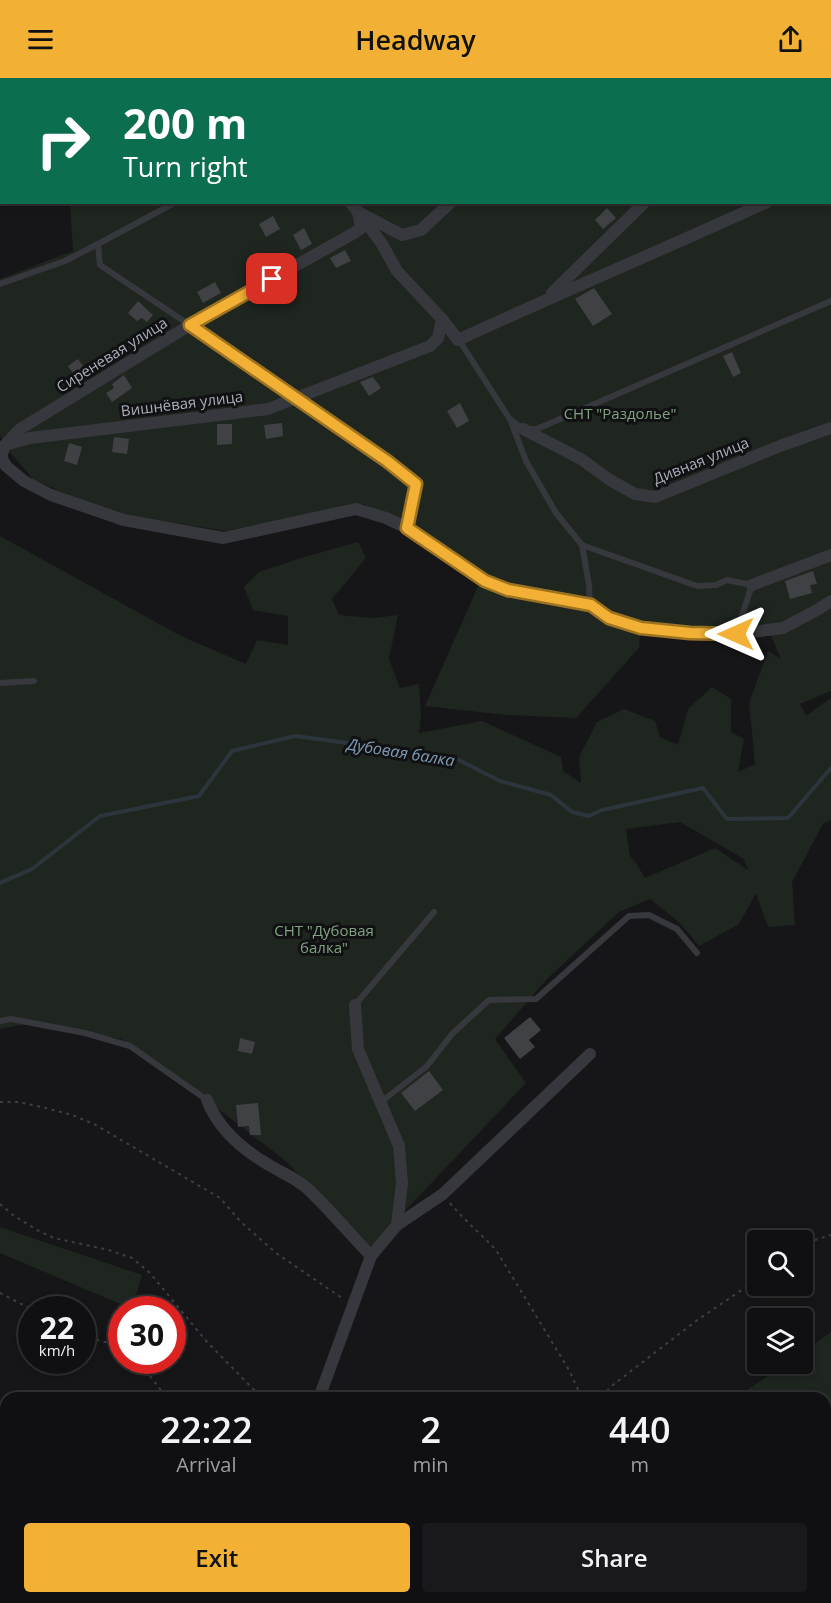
<!DOCTYPE html>
<meta charset="utf-8">
<style>
:root{--surface:#101012;--page:#19191b;--text:#f1f3f6;--muted:#9c9d9f;--line:#303032;--accent:#f2b134}
body{margin:0;font-family:"Open Sans",sans-serif;background:var(--page);color:var(--text);height:100vh;display:flex;flex-direction:column;font-size:22px;white-space:nowrap}
*{box-sizing:border-box;margin:0}
p{font-size:20px;color:var(--muted)}
.icon{flex:none;width:33px;height:33px;fill:none;stroke:currentColor;stroke-width:2;stroke-linecap:round;stroke-linejoin:round}
.map{position:relative;flex:1;overflow:hidden}
.details{position:absolute;left:0px;top:1314px;width:831px;height:212px;display:flex;flex-direction:column;background:var(--surface);border-radius:18px 18px 0 0;box-shadow:0 3px 9px #0003,0 0 0 2px var(--line)}
.details>*{flex:none}
.hud{position:absolute;left:0px;top:0px;width:831px;height:126px;box-shadow:0 3px 9px #0003,0 0 0 2px var(--line);background:#0b6e4f;color:#fff;overflow:hidden}
.buttons{position:absolute;left:747px;top:1152px;display:grid;gap:12px}
.buttons a{display:grid;place-items:center;width:66px;height:66px;border-radius:6px;background:var(--surface);box-shadow:0 3px 9px #0003,0 0 0 2px var(--line);font-size:30px}
.speed{position:absolute;left:18px;top:1218px;display:flex;gap:12px;font-size:30px;font-weight:700;text-align:center}
.speed>*{display:grid;place-content:center;width:78px;height:78px;border-radius:50%;background:var(--surface);box-shadow:0 3px 9px #0003,0 0 0 2px var(--line);line-height:1}
.speed small{font-size:15px;font-weight:400}
.speed .limit{border:9px solid #d22;background:#fff;color:#111}
.pin{position:absolute;display:grid;place-items:center;width:51px;height:51px;color:#fff;margin:-26px;border-radius:12px;box-shadow:0 3px 9px #0006}
.me{position:absolute;width:66px;margin:-33px;rotate:270deg;stroke-linejoin:round;filter:drop-shadow(0 0 4px #0008)}
.turn{display:flex;align-items:center;gap:21px;height:126px;padding:0 24px;font-size:27px}
.turn .icon{width:78px;height:78px;stroke-width:2.5}
.turn b{display:block;font-size:42px;line-height:51px}
.eta{display:flex;justify-content:space-evenly;align-items:center;height:102px;text-align:center}
.eta b{font-size:36px;font-weight:600;line-height:42px}
.cta{display:flex;gap:12px;margin-top:auto;padding:12px 24px}
.cta a{flex:1;height:69px;border-radius:6px;background:var(--accent);color:#111;font-size:24px;font-weight:600;line-height:69px;text-align:center}
.cta a+a{background:var(--page);color:var(--text)}
header{display:flex;justify-content:space-between;align-items:center;height:78px;padding:0 24px;background:var(--accent);color:#111;font-size:27px;font-weight:600}
.map>svg:first-child{display:block}
.green{fill:#1e261f;fill-rule:evenodd}
.lines{fill:none;stroke-linecap:round;stroke-linejoin:round}
.stream{stroke:#2c353c;stroke-width:4}
.building{fill:#404145}
.path{stroke:#3d3f44;stroke-width:2;stroke-dasharray:3 4.5;stroke-linecap:butt}
.lane{stroke:#37383d;stroke-width:6}
.street{stroke:#37383d;stroke-width:12}
.route-casing{stroke:#9d7322;stroke-width:15}
.route{stroke:#f2b134;stroke-width:10}
.labels{text-anchor:middle;stroke-width:6;stroke-linejoin:round;paint-order:stroke}
.street-label{font-size:15px;fill:#a8adb8;stroke:#111113}
.park-label{font-size:15px;fill:#7fa381;stroke:#111113}
.water-label{font-size:16px;font-style:italic;fill:#7f9bb3;stroke:#111113}
</style>
<header><svg class="icon" aria-label="menu" viewBox="0 0 24 24"><path d="M4 6h16M4 12h16M4 18h16"/></svg>Headway<svg class="icon" aria-label="share" viewBox="0 0 24 24"><path d="M12 15V3M7 8l5-5 5 5M5 13v7h14v-7"/></svg></header>
<div class="map">
<svg width="831" height="1525" viewBox="0 0 831 1525">
<rect width="100%" height="100%" fill="#161618"/>
<g class="green">
<path d="M234,0h597v613l-31,13 6,12 25,-18v122l-8,4 -31,58 3,43 -27,2 -12,-34 -17,31 -40,22 -18,-22 -31,-25 -31,13 -72,67 -52,60 31,44 -158,167 -81,-88 -80,-62 -86,-61 -90,-16 -31,6v-493l181,100 65,28 11,-24 31,5v-29l-35,-6 -9,-23 15,-15 45,-15 54,-15 8,16 -34,41 7,16 34,3 25,-3 -9,44 11,29 19,-4 2,31 -2,18 63,-12 79,36 2,14 18,12 -2,-26 18,-35 27,-13 31,12 5,16 18,8 10,-36 24,-22 19,12v33l13,7 -6,33 17,-8 -6,-61 19,-52 13,8 -10,-23 -83,2 -48,-5 -1,15 -63,70 -70,-3 -81,-9 58,-131 -71,-49 -49,-22 -138,27 -97,-16 -64,-22 -31,-14 -25,-29 -8,-14v-157l73,-28 -3,-48 760,-1v-122h-595zM680,744l64,37 4,11 -33,-22 -70,30 -9,-15 -6,-7 -4,-27z"/>
<path d="M0,1149l142,48 -10,34 -132,-56z"/>
<path d="M831,1254v114l-6,4v-52h-90l51,-34h16l1,-12z"/>
<path d="M0,1374l6,5v141h12v5h-18z"/>
<path d="M831,1400v125h-179l6,-5h167v-116z"/>
<path d="M31,1520h75l3,5h-76z"/>
<path d="M510,1520h93l-8,5h-90z"/>
</g>
<g class="lines">
<path class="stream" d="M0,805l32,-14 68,-53 99,-20 33,-45 63,-15 158,21 47,24 51,14 21,17 17,4 13,-6 101,-22 24,31 61,-1 43,-50"/>
</g>
<g class="building">
<path d="M607,130l9,10 -13,11 -8,-9z"/>
<path d="M273,138l7,13 -14,8 -7,-13z"/>
<path d="M304,150l8,16 -11,6 -8,-15z"/>
<path d="M345,172l6,11 -15,7 -6,-10z"/>
<path d="M215,204l6,11 -18,10 -6,-11z"/>
<path d="M594,210l18,26 -19,12 -18,-27z"/>
<path d="M138,223l15,14 -6,7 -5,-4 -5,3 -9,-8z"/>
<path d="M732,274l9,21 -8,4 -10,-21z"/>
<path d="M78,281l9,12 -10,8 -9,-13z"/>
<path d="M124,297l8,13 -20,14 -6,-9 8,-5 -2,-4z"/>
<path d="M373,299l8,11 -12,8 -9,-14z"/>
<path d="M460,325l9,18 -12,7 -10,-17z"/>
<path d="M282,345l1,13 -17,3 -2,-14z"/>
<path d="M217,346h15v20l-15,1z"/>
<path d="M114,359l15,2 -2,15 -15,-2z"/>
<path d="M69,365l13,4 -5,18 -13,-4z"/>
<path d="M813,493l4,13 -7,1 2,8 -22,6 -5,-18z"/>
<path d="M530,939l11,13 -12,10 6,7 -15,12 -16,-21z"/>
<path d="M240,960l15,4 -3,12 -14,-3z"/>
<path d="M429,993l14,19 -28,21 -14,-18z"/>
<path d="M258,1025l3,32h-11l-1,-9 -11,1 -2,-22z"/>
</g>
<g class="lines">
<g class="path">
<path d="M0,1024h19l31,7 22,6 22,9 126,74 21,24 35,31 66,45"/>
<path d="M450,1125c14,17 31,31 46,47l73,120 13,28"/>
<path d="M0,1126l13,11 24,15 17,8 55,12 23,8 18,15 57,69 55,56"/>
<path d="M802,1170l10,-7 19,-6"/>
<path d="M0,1215l33,17"/>
<path d="M82,1257l29,9 11,7"/>
<path d="M134,1282l16,16 17,22"/>
<path d="M604,1320l5,-10 87,-67 62,-42"/>
<path d="M0,1351l6,4"/>
<path d="M112,1520l4,5"/>
<path d="M712,1520l2,5"/>
</g>
<g class="lane">
<path d="M176,124l-78,42 2,21 172,115 115,81 29,23 -9,43"/>
<path d="M0,206l65,-23 33,-17"/>
<path d="M459,262l50,78 14,11h14l294,-128"/>
<path d="M510,341l16,42 30,52 26,32 115,41 19,-1 11,-5 25,5 -16,49"/>
<path d="M582,467l7,40 1,20"/>
<path d="M0,605l34,-2"/>
<path d="M355,927l79,-93"/>
<path d="M0,943l11,-2 74,14 45,13 77,54"/>
<path d="M381,1024l46,-36 25,-32 37,-34 47,-1 93,-83 20,-1 28,14 20,24"/>
</g>
<g class="street">
<path d="M242,0l1,2"/>
<path d="M401,2l2,-2"/>
<path d="M580,2l1,-2"/>
<path d="M774,2l1,-2"/>
<path d="M830,96l1,-1"/>
<path d="M350,124l8,10 44,23 19,-5 30,-28"/>
<path d="M358,134l3,16 -7,5 -164,92 -170,104 -15,16 -4,12 5,9 18,15 27,14 73,25 99,18 133,-29 30,9 21,10 78,53 23,9 82,15 19,13 32,10 48,5 47,1 47,-6 34,-18 14,-9"/>
<path d="M361,137l21,29 15,27 45,48 16,21c103,-48 207,-91 309,-138"/>
<path d="M552,215l93,-91"/>
<path d="M523,351l58,30 29,21 25,14 20,3 125,-51 51,-18"/>
<path d="M5,367l25,-7 238,-29 162,-63 8,-8 4,-19"/>
<path d="M752,507l79,-30"/>
<path d="M355,927l3,44 41,97 3,37 -5,42"/>
<path d="M207,1022c11,28 36,50 62,65 13,8 27,13 39,24 22,21 42,45 63,67"/>
<path d="M319,1320l52,-142 26,-31 46,-31 147,-140"/>
<path d="M239,1525l3,-5"/>
</g>
</g>
<g class="lines">
<g class="route-casing">
<path id="route" d="M272,201l-82,46 197,136 29,23 -9,44 78,53 23,9 83,15 18,13 32,10 49,5 46,1"/>
</g>
<use href="#route" class="route"/>
</g>
<g class="labels">
<g class="street-label">
<text transform="translate(112 277) rotate(-32)" y="5">Сиреневая улица</text>
<text transform="translate(182 326) rotate(-7)" y="5">Вишнёвая улица</text>
<text transform="translate(701 383) rotate(-22)" y="5">Дивная улица</text>
</g>
<g class="park-label">
<text x="620" y="341">СНТ "Раздолье"</text>
<text x="324" y="858">СНТ "Дубовая<tspan x="324" dy="17">балка"</tspan></text>
</g>
<g class="water-label">
<text transform="translate(401 674) rotate(9)" y="6">Дубовая балка</text>
</g>
</g>
</svg>
<div class="buttons">
<a><svg class="icon" aria-label="search" viewBox="0 0 24 24"><circle cx="10" cy="10" r="6"/><path d="M15 15l6 6"/></svg></a>
<a><svg class="icon" aria-label="layers" viewBox="0 0 24 24"><path d="M12 4l9 5-9 5-9-5zM3 14l9 5 9-5"/></svg></a>
</div>
<div class="speed"><div>22<small>km/h</small></div><div class="limit">30</div></div>
<div class="pin" style="left:272px;top:201px;background:#d93025"><svg class="icon" aria-label="arrive" viewBox="0 0 24 24"><path d="M6 21V4h12l-3 4 3 4H6"/></svg></div>
<svg class="me" style="left:736px;top:556px" viewBox="-20 -20 40 40"><path d="M0-17L14 15 0 8-14 15z" fill="#f2b134" stroke="#fff" stroke-width="4"/></svg>
<div class="hud">
<div class="turn"><svg class="icon" aria-label="right" viewBox="0 0 24 24"><path d="M7 20v-9h11M14 6l5 5-5 5"/></svg><div><b>200 m</b>Turn right</div></div>
</div>
<section class="details">
<div class="eta">
<div><b>22:22</b><p>Arrival</p></div>
<div><b>2</b><p>min</p></div>
<div><b>440</b><p>m</p></div>
</div>
<div class="cta"><a>Exit</a><a>Share</a></div>
</section>
</div>
